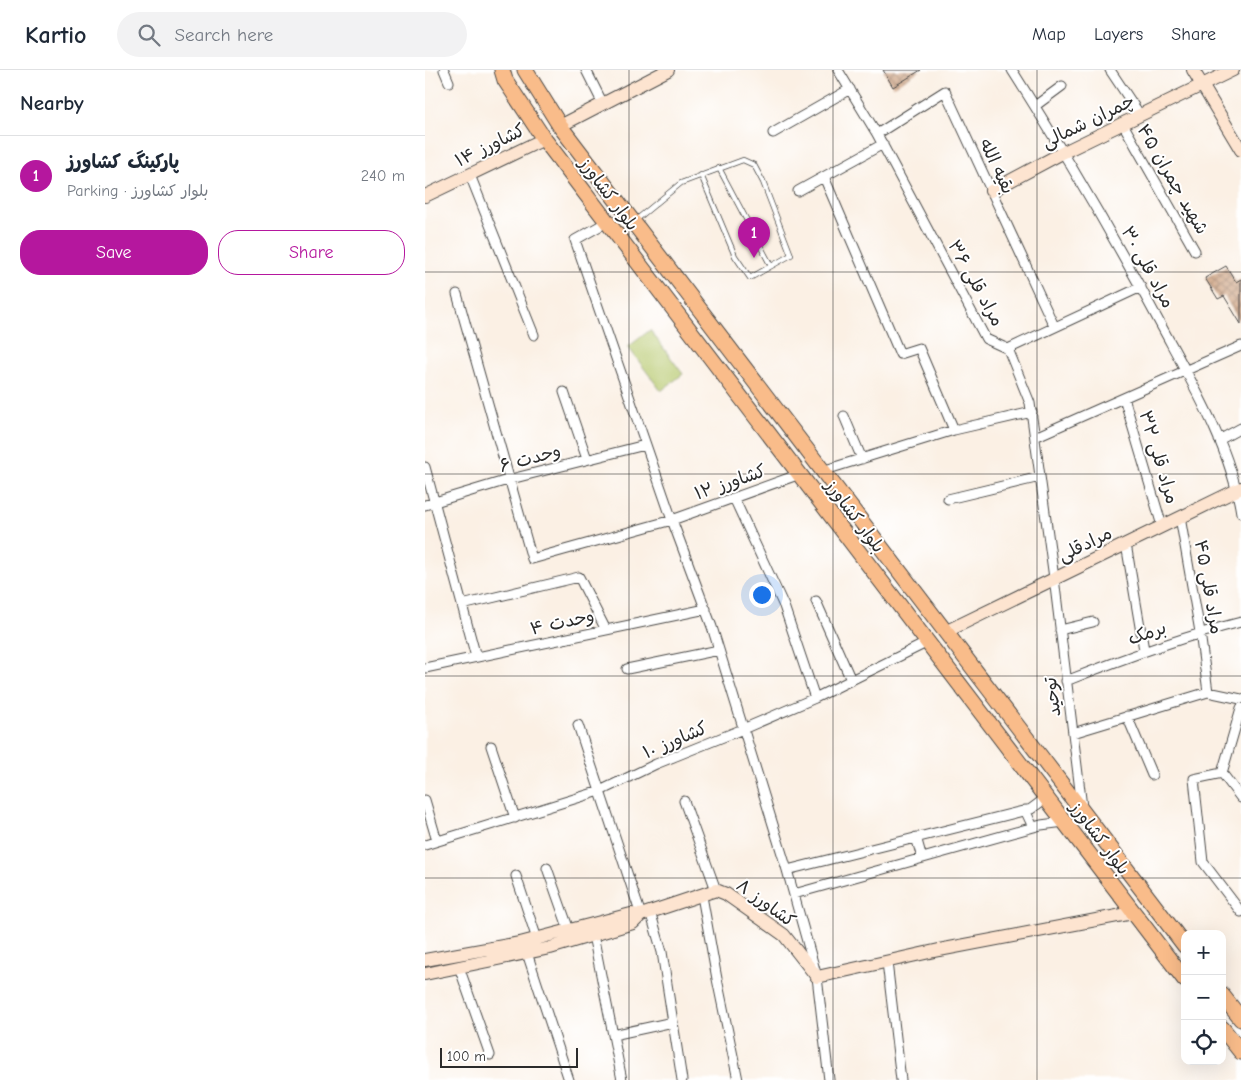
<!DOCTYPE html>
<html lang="en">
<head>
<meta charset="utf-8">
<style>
  :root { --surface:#fff; --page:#f2f2f3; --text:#1f2937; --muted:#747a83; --line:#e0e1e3; --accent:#b5179e }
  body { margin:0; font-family:"Comic Neue","Playpen Sans Arabic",sans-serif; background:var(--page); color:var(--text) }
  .controls { position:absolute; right:15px; bottom:15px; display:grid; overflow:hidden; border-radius:10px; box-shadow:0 5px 20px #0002 }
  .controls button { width:45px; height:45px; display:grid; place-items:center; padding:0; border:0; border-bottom:1px solid var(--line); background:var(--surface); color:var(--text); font:25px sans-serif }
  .scale { position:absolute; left:15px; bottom:12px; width:138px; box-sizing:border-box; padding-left:5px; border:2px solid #2b2b2b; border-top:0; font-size:14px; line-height:18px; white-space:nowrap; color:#2b2b2b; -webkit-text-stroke:4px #fff; paint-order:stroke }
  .you { position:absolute; left:336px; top:524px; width:18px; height:18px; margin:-12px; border:4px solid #fff; border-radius:50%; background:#1a73e8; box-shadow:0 0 0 8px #1a73e833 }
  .badge { display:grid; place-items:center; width:32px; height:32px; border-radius:50%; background:var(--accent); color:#fff; font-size:16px; font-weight:700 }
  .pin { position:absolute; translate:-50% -41px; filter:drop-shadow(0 1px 2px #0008) }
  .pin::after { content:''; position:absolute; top:26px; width:18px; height:15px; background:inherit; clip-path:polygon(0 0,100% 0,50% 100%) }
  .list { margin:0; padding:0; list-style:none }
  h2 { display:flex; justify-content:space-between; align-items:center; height:65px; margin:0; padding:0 20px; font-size:21px }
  h2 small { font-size:16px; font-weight:400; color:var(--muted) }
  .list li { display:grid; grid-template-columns:32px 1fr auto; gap:15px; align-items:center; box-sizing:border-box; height:80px; padding:0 20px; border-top:1px solid var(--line) }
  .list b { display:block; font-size:19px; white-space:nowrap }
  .list p { margin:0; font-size:16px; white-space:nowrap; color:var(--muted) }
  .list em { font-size:16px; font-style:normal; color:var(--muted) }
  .actions { display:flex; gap:10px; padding:15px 20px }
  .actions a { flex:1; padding:11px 0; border:1px solid var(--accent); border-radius:20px; text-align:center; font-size:18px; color:var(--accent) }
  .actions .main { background:var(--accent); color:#fff }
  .icon { flex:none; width:28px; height:28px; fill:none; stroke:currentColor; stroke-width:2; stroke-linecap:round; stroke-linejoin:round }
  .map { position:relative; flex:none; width:816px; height:1010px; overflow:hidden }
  header { display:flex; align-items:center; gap:30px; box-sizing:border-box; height:70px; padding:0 25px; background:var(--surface); border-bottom:1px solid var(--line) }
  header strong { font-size:24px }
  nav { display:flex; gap:28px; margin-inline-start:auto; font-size:18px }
  .search { width:350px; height:45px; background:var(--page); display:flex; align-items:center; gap:12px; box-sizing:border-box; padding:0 18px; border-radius:28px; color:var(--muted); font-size:19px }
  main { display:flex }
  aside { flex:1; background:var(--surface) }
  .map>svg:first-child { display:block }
  .garden { fill:#b5c76a; stroke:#70794a }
  .building { fill:url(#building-cross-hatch) }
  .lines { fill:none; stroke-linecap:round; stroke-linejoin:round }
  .lane-casing { stroke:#4a4947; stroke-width:6 }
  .street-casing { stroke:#4a4947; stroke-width:11 }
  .secondary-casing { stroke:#4a4947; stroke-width:14 }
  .primary-casing { stroke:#4a4947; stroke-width:17 }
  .lane { stroke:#fff; stroke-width:4.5 }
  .street { stroke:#fff; stroke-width:9 }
  .secondary { stroke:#fde4d0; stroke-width:12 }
  .primary { stroke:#f9bc8a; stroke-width:15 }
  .grid { fill:none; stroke:#2b2b2b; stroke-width:1; stroke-opacity:0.55 }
  .labels { text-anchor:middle; stroke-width:4; stroke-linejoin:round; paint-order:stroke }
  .street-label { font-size:18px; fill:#2b2b2b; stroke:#fff }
</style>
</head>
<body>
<header>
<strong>Kartio</strong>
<div class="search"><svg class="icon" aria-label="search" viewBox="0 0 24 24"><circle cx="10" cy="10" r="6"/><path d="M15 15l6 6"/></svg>Search here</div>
<nav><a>Map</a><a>Layers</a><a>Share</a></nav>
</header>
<main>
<aside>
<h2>Nearby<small></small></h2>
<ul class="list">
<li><span class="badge">1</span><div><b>پارکینگ کشاورز</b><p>Parking · بلوار کشاورز</p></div><em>240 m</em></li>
</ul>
<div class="actions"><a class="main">Save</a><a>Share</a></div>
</aside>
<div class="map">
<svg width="816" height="1010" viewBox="0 0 816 1010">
  <defs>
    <pattern id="building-cross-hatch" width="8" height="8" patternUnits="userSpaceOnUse" patternTransform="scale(1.25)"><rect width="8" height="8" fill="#d2ab8d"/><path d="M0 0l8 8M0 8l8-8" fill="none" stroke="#ab8b73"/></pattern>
  </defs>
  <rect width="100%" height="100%" fill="#fff"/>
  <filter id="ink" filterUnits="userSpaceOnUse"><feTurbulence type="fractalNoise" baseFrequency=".02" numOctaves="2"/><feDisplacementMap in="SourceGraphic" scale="10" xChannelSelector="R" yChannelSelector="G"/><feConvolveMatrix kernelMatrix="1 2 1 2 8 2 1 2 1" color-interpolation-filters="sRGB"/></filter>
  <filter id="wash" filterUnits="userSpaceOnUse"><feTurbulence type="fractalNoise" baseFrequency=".0096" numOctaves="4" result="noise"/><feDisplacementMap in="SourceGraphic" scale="20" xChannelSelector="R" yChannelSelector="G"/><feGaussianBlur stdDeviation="1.12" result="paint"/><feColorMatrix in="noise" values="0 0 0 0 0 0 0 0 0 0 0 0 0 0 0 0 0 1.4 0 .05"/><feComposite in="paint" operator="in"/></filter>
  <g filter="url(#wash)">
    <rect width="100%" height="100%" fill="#fbf0e4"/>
    <path class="garden" d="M 225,260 L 258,304 L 236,321 L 203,277 Z"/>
    <g id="blocks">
      <path class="building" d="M 458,0 L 496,0 L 468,17 Z
        M 801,196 L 811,212 L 816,209 L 816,254 L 799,226 L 793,229 L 780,208 Z"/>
    </g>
  </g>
  <g filter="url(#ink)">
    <use href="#blocks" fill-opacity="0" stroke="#4a4947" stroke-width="1"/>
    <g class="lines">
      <defs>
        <path id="lane" d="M 294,98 L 346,196
          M 211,150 L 256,113 L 318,90 L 329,95 L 338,112 L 366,185 L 325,208 L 310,186 L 276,105"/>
        <path id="street" d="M 19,0 L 24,12
          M 161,0 L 178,34
          M 413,0 L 452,64 L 561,269 L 583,279 L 605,333 L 629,508 L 657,737
          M 587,0 C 641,85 691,171 738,259 C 769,316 806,379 816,443
          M 685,0 L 715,45
          M 610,36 L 637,16
          M 698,54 L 770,181
          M 348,63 L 425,19
          M 452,64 L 520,21 L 629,256
          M 45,105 L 109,265
          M 399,107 L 475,284 L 494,278 L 529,360
          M 373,121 L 458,74
          M 182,152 L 150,170 L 247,450 L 287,557 L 362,800 L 392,907 L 404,1010
          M 32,224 L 107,489 L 247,450 L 375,404
          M 583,279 L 716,217
          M 139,322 L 162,389
          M 699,328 L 737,456
          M 419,346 L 437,389
          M 610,367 L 816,276
          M 794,370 L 816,358
          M 0,397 L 51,587
          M 397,401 L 529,360 L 607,342
          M 309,428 L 359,536 L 390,628
          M 523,429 L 615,407
          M 0,435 L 86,409 L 220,375
          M 755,447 L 775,562 L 783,622
          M 701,474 L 719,580
          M 391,531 L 426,610
          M 37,535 L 154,507 L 181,560
          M 635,560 L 668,552
          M 0,598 L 281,539
          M 202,599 L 294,580
          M 641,611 C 699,588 756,567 816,552
          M 816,638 L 797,703 L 816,728
          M 702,646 L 727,705
          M 153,655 L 216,845
          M 648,663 L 783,622 L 816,629
          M 66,676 L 90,748
          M 797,703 L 769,709 L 778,792 L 816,842
          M 0,730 L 12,771
          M 259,731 L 291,820
          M 600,740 L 608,757
          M 491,767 L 497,788
          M 0,775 L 175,721 L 231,694 L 318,659 L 390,628 L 503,572
          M 122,798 L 144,860
          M 362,800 L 606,739 L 621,728
          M 91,806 L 112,869
          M 369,824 L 616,755 L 639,752
          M 277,826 L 292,909 L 313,1010
          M 225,841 L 237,882 L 257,1010
          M 168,865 L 197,1010
          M 102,883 L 144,1010
          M 462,892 L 476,1010
          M 34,897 L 65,985
          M 188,965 L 248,952"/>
        <path id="secondary" d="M 768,0 L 816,80
          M 135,56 L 243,0
          M 566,121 L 639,82 L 808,0
          M 0,126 L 119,69
          M 520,562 L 816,418
          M 0,890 L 95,873 L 206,844 L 216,845 L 291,820 L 301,824 L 359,865 L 392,907 L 514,880 L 708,843
          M 0,904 L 125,878 L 208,853 L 216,845"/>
        <path id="primary" d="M 77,0 L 80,10 L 119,69 L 760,910
          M 100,0 L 135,56 L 760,876
          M 797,925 L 816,949
          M 797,958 L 816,982"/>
      </defs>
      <use href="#lane" class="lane-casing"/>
      <use href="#street" class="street-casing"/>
      <use href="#secondary" class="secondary-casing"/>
      <use href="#primary" class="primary-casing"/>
      <use href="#lane" class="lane"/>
      <use href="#street" class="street"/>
      <use href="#secondary" class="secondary"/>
      <use href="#primary" class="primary"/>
    </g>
  </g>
  <path class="grid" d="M 204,0 L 204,1010M 408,0 L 408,1010M 612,0 L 612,1010M 0,202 L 816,202M 0,404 L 816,404M 0,606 L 816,606M 0,808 L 816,808"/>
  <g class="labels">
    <g class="street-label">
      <text transform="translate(663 51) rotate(-26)" y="6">چمران شمالی</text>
      <text transform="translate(65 75) rotate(-26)" y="6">کشاورز ۱۴</text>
      <text transform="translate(572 96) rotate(65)" y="6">بقیه الله</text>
      <text transform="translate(748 109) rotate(60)" y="6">شهید چمران ۴۵</text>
      <text transform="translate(184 124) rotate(53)" y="6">بلوار کشاورز</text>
      <text transform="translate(723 197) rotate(61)" y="6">مراد قلی ۳۰</text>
      <text transform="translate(551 213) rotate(61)" y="6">مراد قلی ۳۶</text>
      <text transform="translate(734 387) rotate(73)" y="6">مراد قلی ۳۲</text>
      <text transform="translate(105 388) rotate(-15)" y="6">وحدت ۶</text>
      <text transform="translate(305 412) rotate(-19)" y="6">کشاورز ۱۲</text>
      <text transform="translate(430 446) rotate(53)" y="6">بلوار کشاورز</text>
      <text transform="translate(660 474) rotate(-26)" y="6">مرادقلی</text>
      <text transform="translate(784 517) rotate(80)" y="6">مراد قلی ۴۵</text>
      <text transform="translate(137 552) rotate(-12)" y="6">وحدت ۴</text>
      <text transform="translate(722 563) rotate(-19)" y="6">برمک</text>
      <text transform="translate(627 627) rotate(-97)" y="6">توحید</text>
      <text transform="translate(250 670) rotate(-23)" y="6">کشاورز ۱۰</text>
      <text transform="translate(675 768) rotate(53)" y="6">بلوار کشاورز</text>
      <text transform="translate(341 833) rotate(36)" y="6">کشاورز ۸</text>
    </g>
  </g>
</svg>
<div class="controls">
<button>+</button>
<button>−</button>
<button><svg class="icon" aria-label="locate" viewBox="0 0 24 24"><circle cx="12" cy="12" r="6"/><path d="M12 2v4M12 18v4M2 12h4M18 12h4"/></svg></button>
</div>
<div class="scale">100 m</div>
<div class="you"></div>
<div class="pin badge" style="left:329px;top:188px">1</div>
</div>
</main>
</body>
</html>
